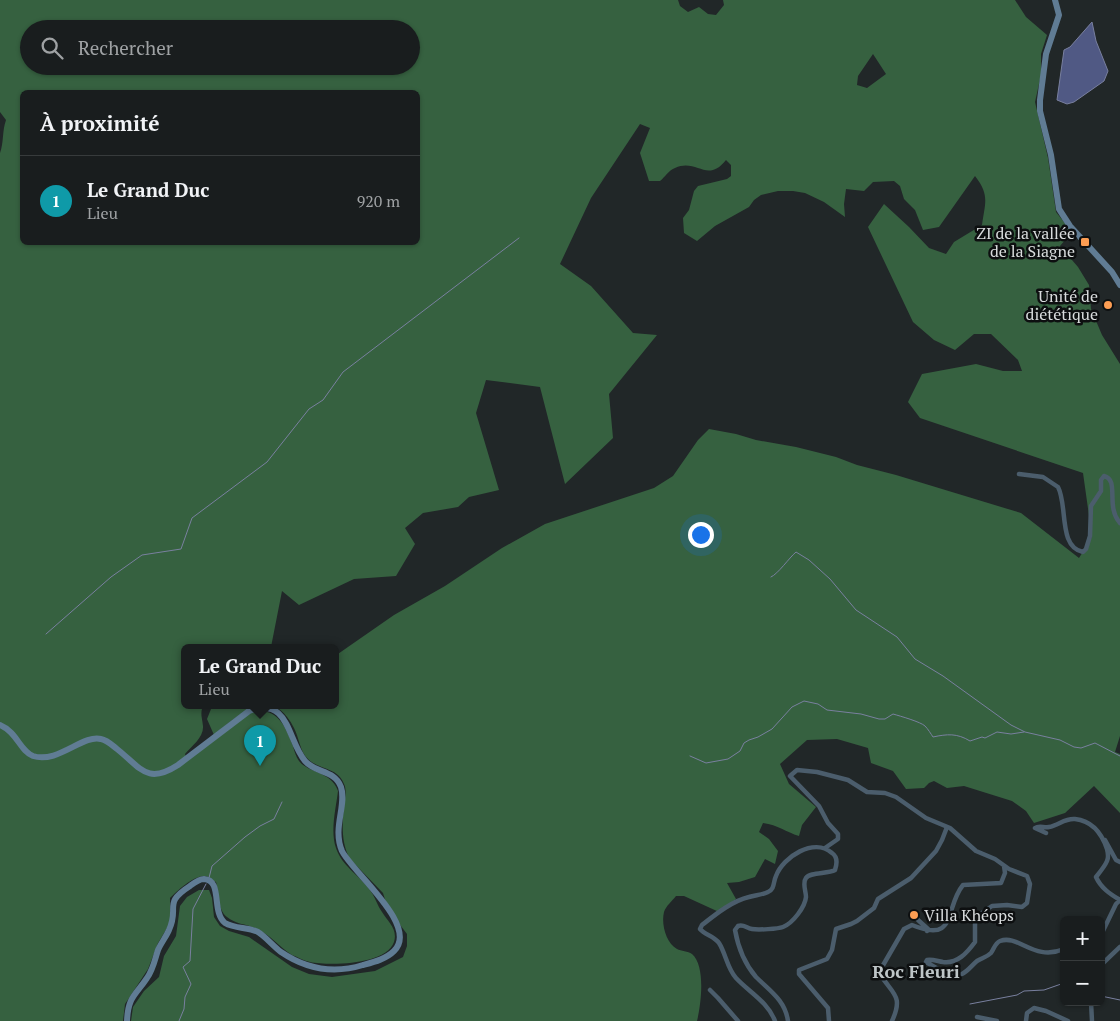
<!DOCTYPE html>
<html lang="fr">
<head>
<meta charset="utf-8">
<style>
  :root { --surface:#191d1e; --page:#222627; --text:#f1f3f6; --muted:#9fa2a4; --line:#373b3c; --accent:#db2777 }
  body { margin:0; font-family:"PT Serif",serif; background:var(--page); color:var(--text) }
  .controls { position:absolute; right:15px; bottom:15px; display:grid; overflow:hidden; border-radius:8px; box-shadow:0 1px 4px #0004 }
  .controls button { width:45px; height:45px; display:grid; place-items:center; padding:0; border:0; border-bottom:1px solid var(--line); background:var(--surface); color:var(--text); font:25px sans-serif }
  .you { position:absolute; left:700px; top:534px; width:18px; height:18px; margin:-12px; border:4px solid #fff; border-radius:50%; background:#1a73e8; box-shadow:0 0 0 8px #1a73e833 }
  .badge { display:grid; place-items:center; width:32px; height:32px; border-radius:50%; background:var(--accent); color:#fff; font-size:16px; font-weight:700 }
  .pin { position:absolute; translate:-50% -41px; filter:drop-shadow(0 1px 2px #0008) }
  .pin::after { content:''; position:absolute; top:26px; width:18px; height:15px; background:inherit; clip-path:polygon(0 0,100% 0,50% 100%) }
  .popup { position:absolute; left:181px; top:644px; width:158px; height:65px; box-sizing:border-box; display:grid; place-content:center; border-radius:8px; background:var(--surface); filter:drop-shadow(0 1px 4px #0005); font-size:16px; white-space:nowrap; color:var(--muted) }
  .popup b { font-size:19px; color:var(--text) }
  .popup::after { content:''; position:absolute; left:50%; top:100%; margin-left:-10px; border:10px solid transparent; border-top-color:var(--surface) }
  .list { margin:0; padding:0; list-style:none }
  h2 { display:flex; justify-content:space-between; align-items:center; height:65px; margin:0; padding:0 20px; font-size:21px }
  h2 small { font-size:16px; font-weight:400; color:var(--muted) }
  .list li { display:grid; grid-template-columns:32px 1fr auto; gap:15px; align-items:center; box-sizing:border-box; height:90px; padding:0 20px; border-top:1px solid var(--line) }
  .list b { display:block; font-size:19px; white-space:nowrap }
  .list p { margin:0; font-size:16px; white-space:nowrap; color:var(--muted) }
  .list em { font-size:16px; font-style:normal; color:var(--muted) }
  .icon { flex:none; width:28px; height:28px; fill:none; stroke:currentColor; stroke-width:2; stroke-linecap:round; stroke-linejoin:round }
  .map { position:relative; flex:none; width:1120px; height:1021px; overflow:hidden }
  .search { position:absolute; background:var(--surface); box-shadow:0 1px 4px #0004; left:20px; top:20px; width:400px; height:55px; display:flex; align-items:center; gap:12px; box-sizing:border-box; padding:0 18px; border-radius:28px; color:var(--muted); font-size:19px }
  .panel { position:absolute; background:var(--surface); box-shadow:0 1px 4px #0004; left:20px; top:90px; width:400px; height:155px; border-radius:8px }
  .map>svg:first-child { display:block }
  .forest { fill:#366140; fill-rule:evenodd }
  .water { fill:#505984; stroke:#79809f }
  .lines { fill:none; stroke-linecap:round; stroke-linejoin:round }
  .stream { stroke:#79809f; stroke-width:1 }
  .street { stroke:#4b5d6c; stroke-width:4.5 }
  .secondary { stroke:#607c94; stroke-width:6 }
  .poi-dot { fill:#fc9d53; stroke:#0d0f10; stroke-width:2 }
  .labels { text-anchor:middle; stroke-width:5; stroke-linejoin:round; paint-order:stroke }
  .poi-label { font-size:16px; fill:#d9dcdd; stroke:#0d0f10; text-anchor:end }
  .neighbourhood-label { font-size:18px; font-weight:bold; fill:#bec5c7; stroke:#0d0f10 }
</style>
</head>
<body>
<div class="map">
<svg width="1120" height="1021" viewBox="0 0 1120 1021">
  <rect width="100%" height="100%" fill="#212728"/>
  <path class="forest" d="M 0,0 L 678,0 L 680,6 L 688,12 L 699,7 L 708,14 L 716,15 L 724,5 L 723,0 L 1015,0 L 1026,17 L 1047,35 L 1041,54 L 1041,75 L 1035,102 L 1048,158 L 1056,212 L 1072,232 L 1060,246 L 1078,267 L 1089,285 L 1091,309 L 1102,335 L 1120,364 L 1120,736 L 1115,752 L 1120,754 L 1120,813 L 1094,786 L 1065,813 L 1034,823 L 1026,811 L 1012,801 L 964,786 L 947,788 L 934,781 L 929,783 L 924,788 L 906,789 L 893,771 L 871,763 L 868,748 L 837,739 L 807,740 L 780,764 L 789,784 L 816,807 L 802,825 L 799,836 C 786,832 778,825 763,823 L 759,832 L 769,839 L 778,851 L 775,864 L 765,859 L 755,877 L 739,882 L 727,883 L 736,899 L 719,912 L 684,896 L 676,896 C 672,901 666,906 664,912 C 661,924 666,943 677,949 C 681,951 688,951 692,954 C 706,966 701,1005 697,1021 L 131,1021 L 133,1007 L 144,991 L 159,977 L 164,956 L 176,936 L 180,906 L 187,897 L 199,890 L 209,890 L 212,898 L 214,917 L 220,926 L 229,931 L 249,937 L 292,967 L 309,974 L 332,977 L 375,971 L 403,957 L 407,946 L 407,934 L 388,909 L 383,893 L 350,859 C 341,843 342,823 344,806 C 345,799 347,790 344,784 C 338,767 319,770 308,759 C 300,752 299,737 294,728 C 271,682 239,715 214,735 L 207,719 L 211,709 L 217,706 L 230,705 L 335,705 L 335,656 L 394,615 L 445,586 L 502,548 L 545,524 L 654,488 L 673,476 L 698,440 L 709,429 L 736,434 L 756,440 L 796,447 L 836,457 L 857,465 L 896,475 L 1021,513 L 1079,558 L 1092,537 L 1083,473 L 920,418 L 908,402 L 922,374 L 976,364 L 1003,371 L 1022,371 L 1018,360 L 991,334 L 974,334 L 955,350 L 934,340 L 913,322 L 868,227 L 884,204 L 909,227 L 929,248 L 946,254 L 954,242 L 982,225 C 985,203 990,195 975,176 L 939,227 L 923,230 L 915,210 L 904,199 L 900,186 L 894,181 L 873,182 L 864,191 L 846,189 L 844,204 L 845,217 L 824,202 L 805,193 L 793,191 L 778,191 L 761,195 L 754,200 L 749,207 L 715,226 L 697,241 L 684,233 L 683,218 L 689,210 L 694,191 L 698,186 L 727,179 L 731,176 L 731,165 L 726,160 C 707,184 697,158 675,168 C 669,170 665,177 660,181 L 649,181 L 640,153 L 650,128 L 640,124 L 591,198 L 560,264 L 591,286 L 633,333 L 657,335 L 609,394 L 613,438 L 565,484 L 540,387 L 486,380 L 476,413 L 499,490 L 469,497 L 458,507 L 423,513 L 405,528 L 415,544 L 396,576 L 354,579 L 299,605 L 282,591 L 271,647 L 185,647 L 185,705 L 203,705 C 200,715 202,716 203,726 C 204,737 192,746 185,754 L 187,760 L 246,714 C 275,704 284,722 293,746 C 294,750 296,757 299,761 C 308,773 331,771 338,791 C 336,808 330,831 336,848 C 342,866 358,874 369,889 C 375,896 377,905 382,912 C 388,922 398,929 394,942 C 386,965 330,966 310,962 C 304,961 298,957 292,955 C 279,947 270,934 255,928 C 246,924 235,924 227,917 C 217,909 219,893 216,882 C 212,880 209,876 205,876 C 194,875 177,891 170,898 L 170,923 L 158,943 L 148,969 L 125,1004 L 123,1021 L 0,1021 L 0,153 C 4,142 2,131 6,120 L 0,112 ZM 29,29 L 411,29 L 411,66 L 29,66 ZM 873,54 L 886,74 L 867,88 L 857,85 L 858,76 ZM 22,92 L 418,92 L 418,242 L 22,242 Z"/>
  <path class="water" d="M 1092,22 L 1096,41 L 1108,71 L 1104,81 L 1074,102 L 1067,104 L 1057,100 L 1064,50 L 1070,47 Z"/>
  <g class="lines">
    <path class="stream" d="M 771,577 C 778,574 789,558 796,552 L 809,560 L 830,579 L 856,610 L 897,637 L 915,659 L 943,676 L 1011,725 L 1025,732 L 1060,740 L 1074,747 L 1081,748 L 1095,743 L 1120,756
      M 46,634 L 111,577 L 142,555 L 181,549 L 192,518 L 267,462 L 309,409 L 323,400 L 343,372 L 519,238
      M 690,756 L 706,763 L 728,759 L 740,751 L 744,743 L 749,740 L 758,737 L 772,729 L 792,707 L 804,701 L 818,704 L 827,710 L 861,714 L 879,719 L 885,719 L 893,714 C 900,716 921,722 925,726 C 928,729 931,734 933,737 C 947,734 957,733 970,741 L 982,737 L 985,738 L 997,732 L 1011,734 L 1024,732
      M 209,878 L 212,866 L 245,837 L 260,826 L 274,819 L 282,802
      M 1101,996 L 1120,1000
      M 970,1004 L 1017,995 L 1024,991 L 1044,990 L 1064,983
      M 179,1021 L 184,1009 L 185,997 L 191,984 L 183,967 L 190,961 L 193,909 L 206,884"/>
    <path class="street" d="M 1019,474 L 1043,477 L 1058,487 C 1068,506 1058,547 1083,552 L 1086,549 L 1090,536 L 1091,506 L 1101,491 L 1101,480 L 1104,476 C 1120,480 1105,506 1120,523
      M 1046,833 L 1035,828 C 1039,825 1044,828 1049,827 C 1059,825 1065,818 1075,819 C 1093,821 1102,834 1107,849 C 1108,853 1109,857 1107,861 C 1105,866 1100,872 1096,877 C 1101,888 1110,894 1120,900
      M 1105,840 L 1116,860 L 1120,862
      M 825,848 L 838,839 L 838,834 L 828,823 L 819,806 L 790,776 L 797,770 L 817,772 L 848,780 L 867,792 L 885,793 L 896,797 L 926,818 L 950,828 L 976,851 L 995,859 L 1009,869 L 1027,876 L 1030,884 L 1027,903 L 1022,907 L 1007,905 L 992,906 L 976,917 L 975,920 L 975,942 C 967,953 957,964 943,962 C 937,961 932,959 927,960 L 926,962
      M 918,920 L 928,929 L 927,931
      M 1101,935 L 1116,904 L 1120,900
      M 926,962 C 934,967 953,978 962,974 C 968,971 972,965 977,961 C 982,958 987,957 991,953 C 994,949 995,943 1000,941 C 1019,934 1034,962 1064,949
      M 1101,965 L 1120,947
      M 710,990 L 718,998 L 738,1021
      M 1091,1002 L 1092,1021
      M 977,1017 L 997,1021
      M 775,1021 C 768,1002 749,992 736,978 C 727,968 726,954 719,943 C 714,936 705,935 700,929 L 702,925 C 716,914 732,901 749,897 C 755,895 762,895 768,892 C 775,889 773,882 776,876 C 783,857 814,837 832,853 C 838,857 837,864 835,870 C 828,874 810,872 806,878 C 802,883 806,891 806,897 C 805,907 793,923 783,927 C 778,929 758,930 752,929 C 746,928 744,924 738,926 L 735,930 C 738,947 744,963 756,977 C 770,991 785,1000 788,1021
      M 829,1021 L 828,1008 L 799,974 L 799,970 L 827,959 L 832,950 L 836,929 L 851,924 L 857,921 L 874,908 L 878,899 L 911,878 L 936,851 L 942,840 L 947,827
      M 892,1021 C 904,995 892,994 880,974 L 882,967 L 904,929 L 912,925 C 958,944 944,908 963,885 L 1001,883 L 1005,873 L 1004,866
      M 1026,1021 L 1027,1013 L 1034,1008 L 1046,1011 L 1068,1021"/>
    <path class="secondary" d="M 1055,0 L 1059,15 L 1046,54 L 1040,100 L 1040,111 L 1051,155 L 1059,209 L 1070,226 L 1112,272 L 1120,285
      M 0,725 C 17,732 20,751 33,756 C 58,764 83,734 101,739 C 107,740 112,745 117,749 C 141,768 147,785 178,765 L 249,711 C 290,696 287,740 305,761 C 315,773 335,770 341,787 C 347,805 332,828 342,851 C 352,872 420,926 394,951 C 386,959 374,962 363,965 C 334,974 306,969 281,952 C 273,946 266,937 258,932 C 248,927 235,929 225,923 C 211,912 223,880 204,879 C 199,879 194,883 190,886 C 162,904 180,907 169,930 C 166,937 161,943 158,950 C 155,959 153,970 147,978 C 135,996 128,997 127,1021"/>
  </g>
  <g class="poi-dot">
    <rect x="1080" y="237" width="10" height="10" rx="2.5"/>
    <circle cx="1108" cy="305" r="5"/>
    <circle cx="914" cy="915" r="5"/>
  </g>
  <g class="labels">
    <g class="poi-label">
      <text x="1075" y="239">ZI de la vallée<tspan x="1075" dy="18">de la Siagne</tspan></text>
      <text x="1098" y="302">Unité de<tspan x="1098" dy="18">diététique</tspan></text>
      <text x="924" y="921" text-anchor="start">Villa Khéops</text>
    </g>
    <g class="neighbourhood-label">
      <text x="916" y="978">Roc Fleuri</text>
    </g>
  </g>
</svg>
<div class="controls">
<button>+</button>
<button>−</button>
</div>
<div class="you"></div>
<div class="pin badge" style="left:260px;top:766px;background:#0f9aa8">1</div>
<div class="popup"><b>Le Grand Duc</b>Lieu</div>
<div class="search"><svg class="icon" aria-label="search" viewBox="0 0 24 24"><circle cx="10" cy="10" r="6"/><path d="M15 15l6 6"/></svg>Rechercher</div>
<section class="panel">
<h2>À proximité<small></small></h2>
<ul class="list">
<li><span class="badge" style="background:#0f9aa8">1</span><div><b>Le Grand Duc</b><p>Lieu</p></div><em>920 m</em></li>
</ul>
</section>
</div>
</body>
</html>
